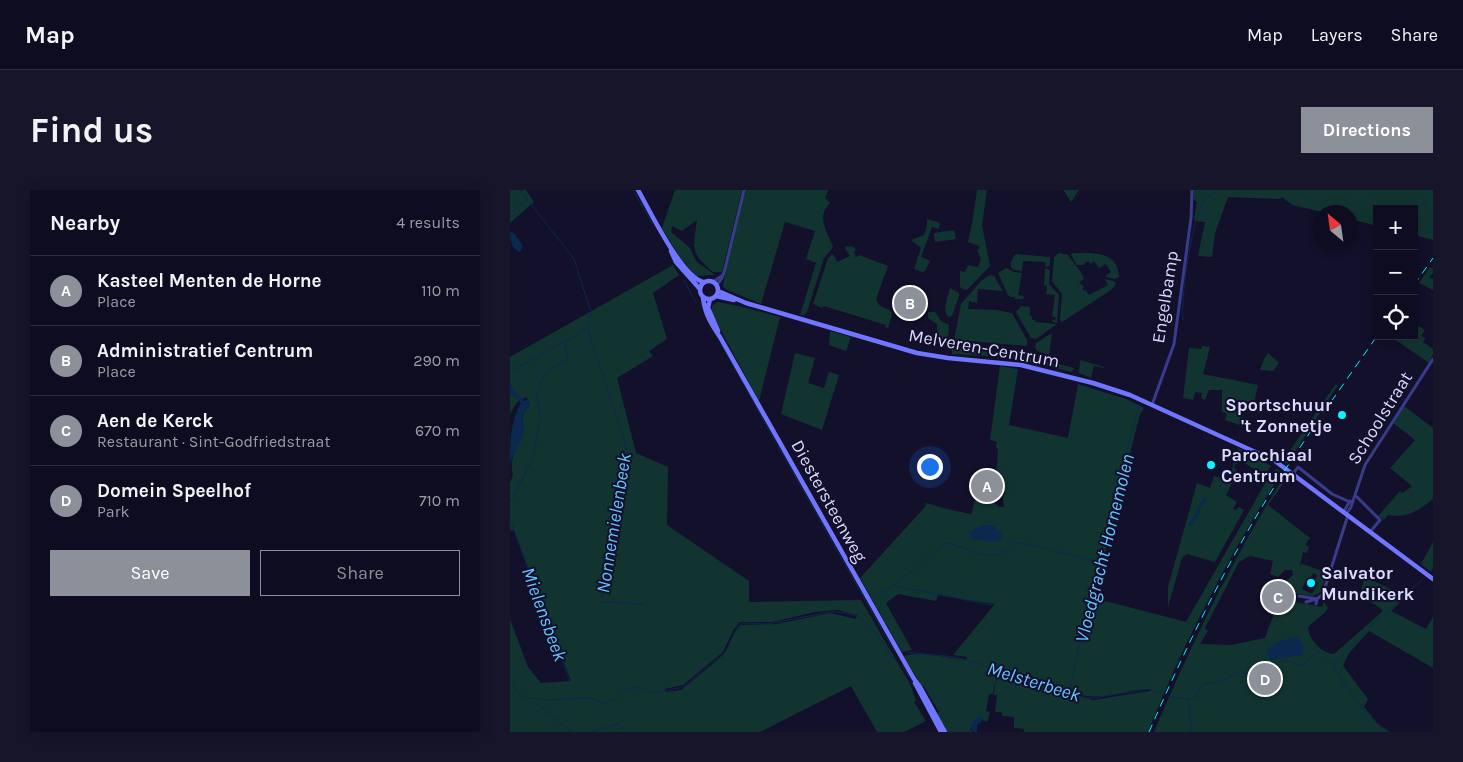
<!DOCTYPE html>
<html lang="en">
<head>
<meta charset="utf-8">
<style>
  :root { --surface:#0e0c20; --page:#171529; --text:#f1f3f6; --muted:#9b9ba5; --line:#2e2c3e; --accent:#8c9099 }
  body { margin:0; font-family:Karla,sans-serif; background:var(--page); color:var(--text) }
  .controls { position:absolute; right:15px; top:15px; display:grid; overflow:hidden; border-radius:0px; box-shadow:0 2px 12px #0003 }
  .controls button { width:45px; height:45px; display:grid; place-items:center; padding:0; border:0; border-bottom:1px solid var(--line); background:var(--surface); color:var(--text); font:25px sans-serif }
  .compass { position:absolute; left:803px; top:15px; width:45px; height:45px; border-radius:50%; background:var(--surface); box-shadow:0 2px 12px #0003; rotate:331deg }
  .you { position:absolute; left:419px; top:276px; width:18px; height:18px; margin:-12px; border:4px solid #fff; border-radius:50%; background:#1a73e8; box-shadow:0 0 0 8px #1a73e833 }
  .badge { display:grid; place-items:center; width:32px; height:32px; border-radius:50%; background:var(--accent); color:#fff; font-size:16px; font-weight:700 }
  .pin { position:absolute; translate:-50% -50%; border:2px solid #fff; box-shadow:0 1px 5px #0006 }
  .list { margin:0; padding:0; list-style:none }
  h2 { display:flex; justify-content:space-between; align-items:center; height:65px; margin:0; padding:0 20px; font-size:21px }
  h2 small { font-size:16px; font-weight:400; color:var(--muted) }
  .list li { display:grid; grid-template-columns:32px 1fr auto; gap:15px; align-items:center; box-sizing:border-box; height:70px; padding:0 20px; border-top:1px solid var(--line) }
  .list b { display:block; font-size:19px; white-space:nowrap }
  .list p { margin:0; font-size:16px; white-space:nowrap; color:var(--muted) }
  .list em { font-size:16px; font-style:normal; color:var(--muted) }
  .actions { display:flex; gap:10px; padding:15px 20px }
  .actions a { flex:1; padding:11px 0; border:1px solid var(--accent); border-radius:0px; text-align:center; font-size:18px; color:var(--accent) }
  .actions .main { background:var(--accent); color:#fff }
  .icon { flex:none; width:28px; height:28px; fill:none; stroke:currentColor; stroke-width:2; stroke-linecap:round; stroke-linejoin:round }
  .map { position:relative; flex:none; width:923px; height:542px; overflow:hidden; border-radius:0px }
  header { display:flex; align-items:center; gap:30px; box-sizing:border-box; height:70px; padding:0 25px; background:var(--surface); border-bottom:1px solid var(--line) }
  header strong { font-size:24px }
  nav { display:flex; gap:28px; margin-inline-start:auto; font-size:18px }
  .intro { display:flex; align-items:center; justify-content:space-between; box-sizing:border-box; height:120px; padding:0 30px }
  h1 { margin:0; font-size:35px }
  .button { padding:12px 22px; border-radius:0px; background:var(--accent); color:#fff; font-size:18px; font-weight:700 }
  main { display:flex; gap:30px; padding:0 30px }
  aside { flex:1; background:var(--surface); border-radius:0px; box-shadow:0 2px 12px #0003 }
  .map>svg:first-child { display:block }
  .green { fill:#123431; fill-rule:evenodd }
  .water { fill:#0b284e }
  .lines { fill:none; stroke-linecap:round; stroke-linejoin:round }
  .stream { stroke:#0b284e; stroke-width:1 }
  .street { stroke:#393c8a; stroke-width:3 }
  .secondary { stroke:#7076ff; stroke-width:4.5 }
  .rail { stroke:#05f7ff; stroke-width:1; stroke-dasharray:8 6; stroke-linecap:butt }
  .poi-dot { fill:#05f7ff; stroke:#12102a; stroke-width:2 }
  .labels { text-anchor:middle; stroke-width:4; stroke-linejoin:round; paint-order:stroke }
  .street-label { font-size:18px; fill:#dad9ff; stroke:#12102a }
  .poi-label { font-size:18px; font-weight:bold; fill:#dad9ff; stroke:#12102a; text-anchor:start }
  .water-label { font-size:19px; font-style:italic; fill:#67c3ff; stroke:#12102a }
</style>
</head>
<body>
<header>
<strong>Map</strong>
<nav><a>Map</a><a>Layers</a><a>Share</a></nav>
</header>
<div class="intro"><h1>Find us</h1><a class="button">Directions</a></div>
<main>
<aside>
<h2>Nearby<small>4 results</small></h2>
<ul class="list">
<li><span class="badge">A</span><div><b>Kasteel Menten de Horne</b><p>Place</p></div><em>110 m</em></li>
<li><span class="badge">B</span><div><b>Administratief Centrum</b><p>Place</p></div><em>290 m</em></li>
<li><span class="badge">C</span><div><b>Aen de Kerck</b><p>Restaurant · Sint-Godfriedstraat</p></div><em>670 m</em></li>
<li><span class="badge">D</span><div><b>Domein Speelhof</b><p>Park</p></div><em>710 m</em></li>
</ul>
<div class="actions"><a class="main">Save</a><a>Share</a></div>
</aside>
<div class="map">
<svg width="923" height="542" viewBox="0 0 923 542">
  <rect width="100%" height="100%" fill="#12102a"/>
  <path class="green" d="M 0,0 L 16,0 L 24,12 L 0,33 Z
    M 165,0 L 232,0 L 212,82 L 203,82 C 180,62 183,59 187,30 L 172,41 L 162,36 L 161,42 L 180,58 L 186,71 L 205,85 L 186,86 L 169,66 L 152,38 Z
    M 235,0 L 318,0 L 315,8 L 320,13 C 306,28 317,40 323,57 L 314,68 L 297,122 L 294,125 L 290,125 L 306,73 L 296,69 L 305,41 L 275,32 L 251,114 L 215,99 L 213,96 L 214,90 Z
    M 467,0 L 477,0 L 472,35 L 480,76 L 458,99 L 455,100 L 450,97 L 450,81 L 455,82 L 458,75 L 468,77 L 471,69 L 467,60 L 469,59 L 469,56 L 458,52 L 462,34 Z
    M 553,0 L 569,0 L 561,12 Z
    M 683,0 L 923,0 L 923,50 L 904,45 L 904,19 L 867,19 L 867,36 L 841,29 L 841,22 L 812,22 L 782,15 L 772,7 L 770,9 L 718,7 L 705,43 L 702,67 L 688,66 L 695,32 L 684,31 L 687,12 L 684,10 Z
    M 417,29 L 430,33 L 429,39 L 422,37 L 411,67 L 420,71 L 415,81 L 412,82 L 404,79 L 411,58 L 401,50 L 414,45 L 417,35 Z
    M 444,40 L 446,49 L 425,52 L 424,43 Z
    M 336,56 L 344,57 L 346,60 L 344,62 L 346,67 L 349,65 L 378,76 L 366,109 L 369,115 L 381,121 L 382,125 L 378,138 L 375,137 L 376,135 L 314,116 L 312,118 L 303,114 L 318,68 L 323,64 L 327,72 L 340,66 L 335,58 Z
    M 549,63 L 558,65 C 562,71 573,83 574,89 L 569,92 L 574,97 L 572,99 L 574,101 L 576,100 L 579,105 L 598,95 L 595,89 L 603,91 L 606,93 L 604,97 L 598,102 L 552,132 L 550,130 L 552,104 L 542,91 L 544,67 Z
    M 563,63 C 581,63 608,60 609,87 L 604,89 L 595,86 L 601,82 L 596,74 L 589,78 L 584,71 L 581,74 L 578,71 L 573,75 L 567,75 L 561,65 Z
    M 506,64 L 540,67 L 540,75 L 536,77 L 535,72 L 513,71 L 512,81 L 504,80 L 501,77 C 500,73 502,67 506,64 Z
    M 163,75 L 169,85 L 143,103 L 157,149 L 139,161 L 143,166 L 107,188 L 126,263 L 158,277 L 157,335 L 239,391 L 239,412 L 351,410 L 401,496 L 406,511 L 404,512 L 416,531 L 394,542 L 367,542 L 341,496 L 250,542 L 0,542 L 0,429 L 18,477 L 31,493 L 61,491 L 4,340 L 0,341 L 0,293 L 3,285 C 0,272 3,264 9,252 C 11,249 13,247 13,245 C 15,233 8,227 20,215 L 18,209 L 16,207 L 7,212 L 0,224 L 0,167 ZM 327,420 L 347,425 L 346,429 L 320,423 L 267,434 L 231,435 C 221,444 219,460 209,469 L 171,500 L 155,502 L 155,499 L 173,495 L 207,467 L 213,462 L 224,439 L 230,432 L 262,432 L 305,422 Z
    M 920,77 L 923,79 L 923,83 L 919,87 L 923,89 L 923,100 L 909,93 Z
    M 496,78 L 504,82 L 512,83 L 508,105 L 514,106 L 513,109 L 505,109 L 505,107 L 501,107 L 498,105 L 488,83 Z
    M 535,78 L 538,79 L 540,81 L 539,94 L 549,105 L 547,133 L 542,132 L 543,130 L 545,130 L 546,128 L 542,126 L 545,105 L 536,104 L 537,96 L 534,95 Z
    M 480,85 L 484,86 L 493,101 L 468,99 L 467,113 L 459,111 L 458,119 L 487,120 L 502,123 L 517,150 L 517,156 L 449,150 L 448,152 L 444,150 L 451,114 L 471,91 Z
    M 440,98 L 449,103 L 449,106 L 442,126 L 438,127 C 432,119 438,107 440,98 Z
    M 208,112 L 233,117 L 270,127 L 249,211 L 201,122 L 201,119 L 203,115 Z
    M 511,116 L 520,117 L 520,125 L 522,127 L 522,130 L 525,130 L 525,132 L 547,134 L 526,149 L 521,148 L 506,122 Z
    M 418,122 L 425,122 L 431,131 L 439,135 L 438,150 L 431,151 L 428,149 L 427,134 L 418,128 Z
    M 909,136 L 915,140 L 911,146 L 915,148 L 913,152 L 923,159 L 923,164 L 919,173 L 880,146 L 904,146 L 904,138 L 906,139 Z
    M 320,141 L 341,147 L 336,161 L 319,155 Z
    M 542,143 L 539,165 L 527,161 L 525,157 L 526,153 Z
    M 692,156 L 700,157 L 693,184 L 748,195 L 742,222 L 731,220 L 730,235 L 715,230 L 717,224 L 712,222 L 712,200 L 699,200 L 695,210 L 691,208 L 692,203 L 685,202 L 683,210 L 673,208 L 679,158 L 691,159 Z
    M 444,158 L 518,166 L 564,178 L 562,182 L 496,167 L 442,164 L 442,160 Z
    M 285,163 L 305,168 L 298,193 L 314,198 L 319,182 L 329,185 L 312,240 L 271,224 Z
    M 758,163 L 769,173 L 763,181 L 750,180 L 754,169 Z
    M 570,170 L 594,177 L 594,178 L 584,176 L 581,188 L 569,183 Z
    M 490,176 L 508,179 L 499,235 L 558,248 L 568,194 L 616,209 L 634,218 L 630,224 L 594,367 L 580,407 L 676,432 L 761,283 L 767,279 L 772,282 C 719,365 674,451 638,542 L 514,542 L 514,539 L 504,538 L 504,527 L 492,526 L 492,522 L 485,522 L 487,505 L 484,505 L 486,487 L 483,504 L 479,504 L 476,521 L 480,522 L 477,532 L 473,530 L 473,527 L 460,539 L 463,542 L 438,542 L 427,524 L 429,522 L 413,495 L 411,496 L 394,466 C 404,461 443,468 456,470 L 457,467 L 443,465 L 485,414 L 428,405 L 426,411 L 388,404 L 376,413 L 402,460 L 392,462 L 350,388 L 415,317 L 416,313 L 441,320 L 461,324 L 465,310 L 485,313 L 489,317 L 494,317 L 493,308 L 495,302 L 491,290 L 487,289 L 486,286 L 488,259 L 486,257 L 487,252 L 480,250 ZM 641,499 L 640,501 L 583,510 L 568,506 L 569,504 C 590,512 618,498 641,499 Z
    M 825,195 L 828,195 L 777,274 L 772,272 Z
    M 894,216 L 923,238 L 923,309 C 909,321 897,328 878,325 L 874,330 L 868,326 L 890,301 L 893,303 L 902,296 L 880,278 L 905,250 L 883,233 Z
    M 728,258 L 761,276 L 751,290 L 753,285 L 733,272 L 725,274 L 724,278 L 727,280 L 721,290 L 723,291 L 716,305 L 727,312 L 723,319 L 726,320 L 729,317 L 734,320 L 705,372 L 677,364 L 672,368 L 658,417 L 658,397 L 687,293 L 700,298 L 704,286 L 719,290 Z
    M 773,288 L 776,290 L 758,315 L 800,348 L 795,355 L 799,357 L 797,363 L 793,362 L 790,376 L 792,374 L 813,381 L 813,383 L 816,386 L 811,402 L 803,406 L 783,403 L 783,400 L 774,401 L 772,398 L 775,395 L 774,393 L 783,385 L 782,380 L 775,380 L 768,387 L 760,384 L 763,371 L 740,366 L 729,372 L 695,438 L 698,441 L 690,454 L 721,455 L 755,448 C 759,435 765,423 770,409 L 812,417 L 814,412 L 818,418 C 814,426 803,430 798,438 C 799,449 812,464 824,464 L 873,421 L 869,417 L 849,405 L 855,387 L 896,406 L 881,421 L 916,439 L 923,427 L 923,478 L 859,441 L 839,463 L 833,476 L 858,509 L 854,517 L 867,533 L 880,542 L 644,542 C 681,454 723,369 773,288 ZM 803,383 L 807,385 L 805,391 L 808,393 L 803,403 L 800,403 L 792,399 L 797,388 L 800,389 Z
    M 923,352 L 923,378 L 921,382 L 911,374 Z"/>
  <path class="water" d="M 0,42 L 4,43 L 13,56 L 10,62 C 2,59 0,51 0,42 Z
    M 0,192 L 4,200 L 14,211 L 18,209 L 20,215 C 8,226 15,233 13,245 C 12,254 2,263 0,274 C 0,253 0,231 11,213 L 4,206 L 0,205 Z
    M 696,307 L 697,312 L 691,316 L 689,326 L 681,336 L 679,336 L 678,333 C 688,326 686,314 696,307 Z
    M 471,335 L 482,335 L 491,342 L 492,350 L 482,352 L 461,349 L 459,343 Z
    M 786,447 C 793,452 794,457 793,465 L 761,470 L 756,463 C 763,451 773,450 786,447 Z
    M 469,526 L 474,529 L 467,535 L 467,542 L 463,542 L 460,535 Z"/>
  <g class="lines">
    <path class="stream" d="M 10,0 L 64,69 L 81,122 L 80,128
      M 123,0 L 142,33
      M 0,24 L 16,9
      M 174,90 L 186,113
      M 673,130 C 670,110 682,33 692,14 C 695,8 701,5 706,0
      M 78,138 L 79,132
      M 207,146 L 266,253
      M 56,151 L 78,138 L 82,153
      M 83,155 L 117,259 L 108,320 L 91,412 L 134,414
      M 0,182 L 36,162
      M 268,256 L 384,461
      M 0,312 L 22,270 L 25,259 L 30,228 L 27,204 L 35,183 L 57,169 L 55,151 L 39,160
      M 0,329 L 60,492
      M 506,353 L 517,354 L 588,372
      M 920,381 L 923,376
      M 384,396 L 482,415
      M 364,407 C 391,395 411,369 436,353 C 452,355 471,369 487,365 C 494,363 498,357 504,353
      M 396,462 L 445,467 L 464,472 L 576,508 L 583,508 L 640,499 L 651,503
      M 823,474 L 831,489 L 856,523 L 876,542
      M 392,475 L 399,487
      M 0,490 L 8,503 L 17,508 L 35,510 L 81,508 L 94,514 L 108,508 L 116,500 L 123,497 L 147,503 L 173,497 L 215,463 L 225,442 L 228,436 L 234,433 L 257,434 L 320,422 C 355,420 366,442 382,468 L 384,468
      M 401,491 L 403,495
      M 559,502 L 588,372 L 629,214
      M 660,507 L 678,509 L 686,507 L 691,496 L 694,494 L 708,492 L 730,481 C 741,487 749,492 761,486 C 764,477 765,473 775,470 L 792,476 L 806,463 L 810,461 L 823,474 L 864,433 L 913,389
      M 678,509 L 682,542
      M 25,512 L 62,542
      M 80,542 L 109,534 L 115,542"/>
    <path class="street" d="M 203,92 L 213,85
      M 207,95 L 212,88 L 215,79 L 234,0
      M 642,215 L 664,154 L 681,28 L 682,0
      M 783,284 L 788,277 L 822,304 L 840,312
      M 845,305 L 870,330 L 860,342
      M 834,321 L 840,311
      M 837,323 L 841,317 L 855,275 L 923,169
      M 789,406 L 807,409 L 806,414
      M 796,412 L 807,409 L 813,404 L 838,325"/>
    <path class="secondary" d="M 128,0 C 140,21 171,86 193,92
      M 161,61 L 166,72 L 189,98
      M190 100a9 9 0 1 1 18 0a9 9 0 1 1-18 0Z
      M 208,101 L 236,113 L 407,163 L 438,168 L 511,175 L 583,193 L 620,205 L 765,271 L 923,389
      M 206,106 L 224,110
      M 193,108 C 195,124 201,134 210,147 L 404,489 L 410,497 L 435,542
      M 200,109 L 198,118 L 208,141
      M 405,493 L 431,542"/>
    <path class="rail" d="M 904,95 L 923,68
      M 639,542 C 671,468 706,395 747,325 C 784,263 826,205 867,146"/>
  </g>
  <g class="poi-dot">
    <circle cx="832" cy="225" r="5"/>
    <circle cx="701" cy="275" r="5"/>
    <circle cx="801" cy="393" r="5"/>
  </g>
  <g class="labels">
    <g class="street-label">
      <text transform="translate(655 107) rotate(-81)" y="6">Engelbamp</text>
      <text transform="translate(474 158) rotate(10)" y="6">Melveren-Centrum</text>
      <text transform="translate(870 228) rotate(-58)" y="6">Schoolstraat</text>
      <text transform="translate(319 311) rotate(61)" y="6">Diestersteenweg</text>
    </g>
    <g class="poi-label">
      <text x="822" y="221" text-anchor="end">Sportschuur<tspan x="822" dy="21">'t Zonnetje</tspan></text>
      <text x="711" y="271">Parochiaal<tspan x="711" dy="21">Centrum</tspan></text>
      <text x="811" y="389">Salvator<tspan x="811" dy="21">Mundikerk</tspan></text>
    </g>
    <g class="water-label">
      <text transform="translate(103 333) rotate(-81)" y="7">Nonnemielenbeek</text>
      <text transform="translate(594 358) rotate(-76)" y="7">Vloedgracht Hornemolen</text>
      <text transform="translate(35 424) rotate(70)" y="7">Mielensbeek</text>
      <text transform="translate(524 491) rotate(17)" y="7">Melsterbeek</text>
    </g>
  </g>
</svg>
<div class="controls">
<button>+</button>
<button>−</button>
<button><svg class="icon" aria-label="locate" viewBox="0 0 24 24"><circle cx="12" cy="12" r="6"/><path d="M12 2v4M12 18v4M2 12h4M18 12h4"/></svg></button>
</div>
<svg class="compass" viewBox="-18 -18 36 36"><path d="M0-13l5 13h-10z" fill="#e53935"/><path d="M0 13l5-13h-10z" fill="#9b9ba5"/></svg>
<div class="you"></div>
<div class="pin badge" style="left:477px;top:296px">A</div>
<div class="pin badge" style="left:400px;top:113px">B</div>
<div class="pin badge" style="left:768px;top:407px">C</div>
<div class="pin badge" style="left:755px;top:489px">D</div>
</div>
</main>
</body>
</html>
